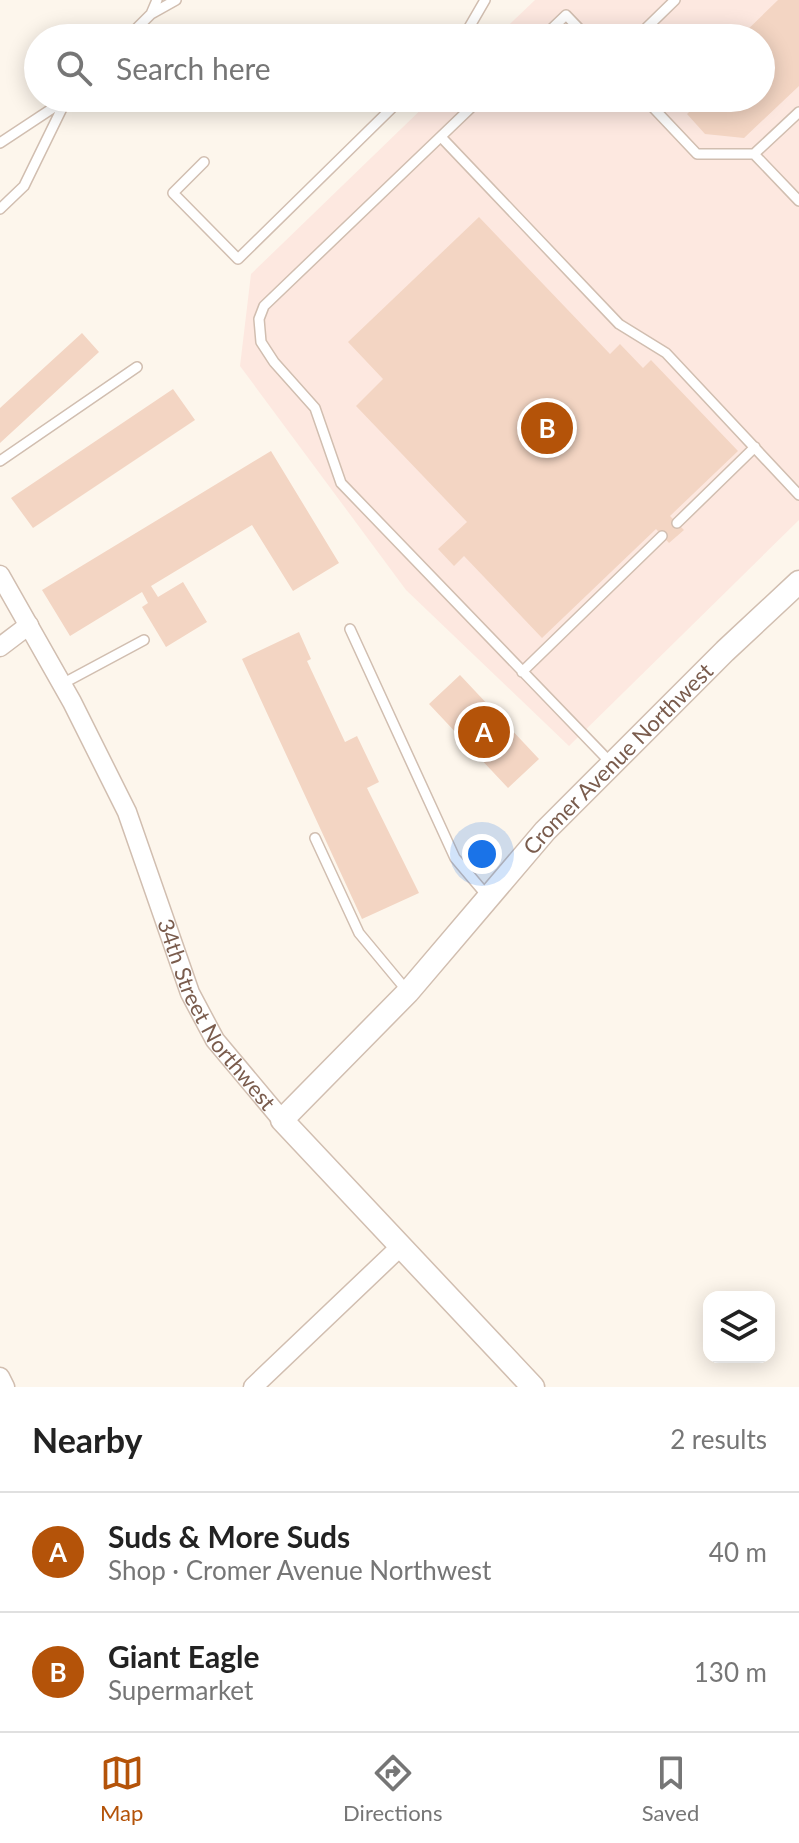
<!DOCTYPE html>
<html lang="en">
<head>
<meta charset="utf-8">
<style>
  :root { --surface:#fff; --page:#f2f2f2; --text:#222; --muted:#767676; --line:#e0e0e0; --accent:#b45309 }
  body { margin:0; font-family:Lato,sans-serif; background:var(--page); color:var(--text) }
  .controls { position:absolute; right:24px; bottom:24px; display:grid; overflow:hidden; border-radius:16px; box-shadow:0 4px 20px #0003 }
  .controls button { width:72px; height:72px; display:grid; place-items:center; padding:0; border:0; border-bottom:2px solid var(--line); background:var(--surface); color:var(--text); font:40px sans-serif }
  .you { position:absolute; left:482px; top:854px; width:28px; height:28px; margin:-20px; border:6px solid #fff; border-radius:50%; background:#1a73e8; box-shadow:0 0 0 12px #1a73e833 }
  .badge { display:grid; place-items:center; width:52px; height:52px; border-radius:50%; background:var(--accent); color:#fff; font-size:26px; font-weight:700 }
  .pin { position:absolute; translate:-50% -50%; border:4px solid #fff; box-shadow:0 2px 8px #0006 }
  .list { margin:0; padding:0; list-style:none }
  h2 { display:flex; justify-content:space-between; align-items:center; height:104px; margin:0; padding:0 32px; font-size:34px }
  h2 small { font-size:26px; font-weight:400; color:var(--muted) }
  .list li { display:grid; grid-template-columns:52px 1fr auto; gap:24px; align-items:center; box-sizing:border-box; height:120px; padding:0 32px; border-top:2px solid var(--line) }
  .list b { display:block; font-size:30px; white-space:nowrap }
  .list p { margin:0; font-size:26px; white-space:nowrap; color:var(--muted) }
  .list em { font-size:26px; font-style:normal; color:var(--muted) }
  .icon { flex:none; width:44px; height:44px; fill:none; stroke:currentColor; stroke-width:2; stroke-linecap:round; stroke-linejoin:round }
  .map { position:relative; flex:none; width:799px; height:1387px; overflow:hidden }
  .search { position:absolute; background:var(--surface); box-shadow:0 4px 20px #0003; left:24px; right:24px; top:24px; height:88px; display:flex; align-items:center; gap:20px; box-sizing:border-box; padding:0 28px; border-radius:44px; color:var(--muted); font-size:30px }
  .sheet { height:344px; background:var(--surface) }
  nav { display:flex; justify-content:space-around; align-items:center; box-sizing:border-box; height:112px; border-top:2px solid var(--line); background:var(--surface); font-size:22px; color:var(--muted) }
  nav a { display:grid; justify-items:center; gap:4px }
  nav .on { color:var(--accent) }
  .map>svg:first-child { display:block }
  .commercial { fill:#fde8e0 }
  .building { fill:#f3d5c3 }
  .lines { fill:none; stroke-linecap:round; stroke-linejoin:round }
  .service-casing { stroke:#d1beb0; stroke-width:12 }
  .minor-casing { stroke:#d1beb0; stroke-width:21 }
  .tertiary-casing { stroke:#d1beb0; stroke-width:25 }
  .service { stroke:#fff; stroke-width:9 }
  .minor { stroke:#fff; stroke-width:18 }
  .tertiary { stroke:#fff; stroke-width:22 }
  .labels { text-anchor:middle; stroke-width:8; stroke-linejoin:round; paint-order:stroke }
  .street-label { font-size:22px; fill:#7a5c4d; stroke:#fffaf3 }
</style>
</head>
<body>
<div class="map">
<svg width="799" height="1387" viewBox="0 0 799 1387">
  <rect width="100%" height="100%" fill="#fdf6ec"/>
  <path class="commercial" d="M 535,0 L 799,0 L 799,520 L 569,746 L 406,590 L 240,366 L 251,274 L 433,98 L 761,98 L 761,38 L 495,38 Z"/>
  <path class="building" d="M 778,0 L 799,0 L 799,86 L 744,138 L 705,134 L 687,114 L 704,98 L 761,98 L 761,38 L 739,38 Z
    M 479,217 L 610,354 L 620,344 L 643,368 L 651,360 L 738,451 L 670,516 L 684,530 L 669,543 L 656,529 L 542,638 L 464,556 L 454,566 L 438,549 L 467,522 L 356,406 L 383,379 L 348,342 Z
    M 82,333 L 99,352 L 0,443 L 0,408 Z
    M 173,389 L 195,420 L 33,528 L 11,498 Z
    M 271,451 L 339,563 L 293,591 L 252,525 L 151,586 L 158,597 L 183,582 L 207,622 L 166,647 L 142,607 L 148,603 L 142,592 L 70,636 L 42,590 Z
    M 299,632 L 311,659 L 307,661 L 345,742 L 357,736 L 379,782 L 367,788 L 419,893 L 362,919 L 242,659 Z
    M 460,675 L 539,759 L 508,788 L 429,704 Z"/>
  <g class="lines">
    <defs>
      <path id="service" d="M 151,14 L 176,0
        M 127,38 L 151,14 L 157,0
        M 463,38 L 485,0
        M 542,38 L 566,15 L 588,38
        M 636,38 L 675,0
        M 481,98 L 264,306 L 259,319 L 261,342 L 274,362 L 315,408 L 341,483 L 611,763
        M 644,98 L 697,154 L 754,154 L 799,112
        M 441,137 L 619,324 L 666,353 L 799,495
        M 0,143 L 62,102
        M 754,154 L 799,201
        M 204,162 L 173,193 L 238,259 L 402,98
        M 0,209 L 24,186 L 67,98
        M 0,461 L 137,367
        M 677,523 L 755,447
        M 350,629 L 455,858 L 488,897
        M 522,672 L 662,536
        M 62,684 L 144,640
        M 315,838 L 359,933 L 408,992"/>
      <g id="minor">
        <path id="s1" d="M 0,575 L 72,702 L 127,812 L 190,993 L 215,1040 L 282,1120"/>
        <path d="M 0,647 L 29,625"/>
        <path d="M 0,1377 L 5,1387"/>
        <path d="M 253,1387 L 400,1247"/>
      </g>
      <g id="tertiary">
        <path id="s2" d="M 533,1387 L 282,1120 L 408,992 L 545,831 L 725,651 L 799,582"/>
      </g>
    </defs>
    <use href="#service" class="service-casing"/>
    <use href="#minor" class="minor-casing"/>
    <use href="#tertiary" class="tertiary-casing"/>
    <use href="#service" class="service"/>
    <use href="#minor" class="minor"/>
    <use href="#tertiary" class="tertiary"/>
  </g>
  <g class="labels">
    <g class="street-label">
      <text dy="8" stroke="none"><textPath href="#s2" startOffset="860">Cromer Avenue Northwest</textPath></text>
      <text dy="8" stroke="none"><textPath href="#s1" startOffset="492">34th Street Northwest</textPath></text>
    </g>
  </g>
</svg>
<div class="controls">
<button><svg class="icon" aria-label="layers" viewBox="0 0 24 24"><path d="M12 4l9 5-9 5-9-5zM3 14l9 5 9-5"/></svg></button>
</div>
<div class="you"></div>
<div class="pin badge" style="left:484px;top:732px">A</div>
<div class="pin badge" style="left:547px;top:428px">B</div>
<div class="search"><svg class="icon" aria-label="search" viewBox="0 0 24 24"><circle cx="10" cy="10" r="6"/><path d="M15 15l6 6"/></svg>Search here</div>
</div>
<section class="sheet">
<h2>Nearby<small>2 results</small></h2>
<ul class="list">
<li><span class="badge">A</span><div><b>Suds &amp; More Suds</b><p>Shop · Cromer Avenue Northwest</p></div><em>40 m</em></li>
<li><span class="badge">B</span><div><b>Giant Eagle</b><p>Supermarket</p></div><em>130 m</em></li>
</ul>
</section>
<nav>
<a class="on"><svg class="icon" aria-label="map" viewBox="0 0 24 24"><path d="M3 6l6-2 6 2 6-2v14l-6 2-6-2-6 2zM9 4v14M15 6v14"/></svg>Map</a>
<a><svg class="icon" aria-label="directions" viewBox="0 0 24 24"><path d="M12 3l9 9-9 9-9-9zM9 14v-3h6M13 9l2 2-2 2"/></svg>Directions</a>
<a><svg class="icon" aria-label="saved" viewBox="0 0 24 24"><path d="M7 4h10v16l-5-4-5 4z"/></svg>Saved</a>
</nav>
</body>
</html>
